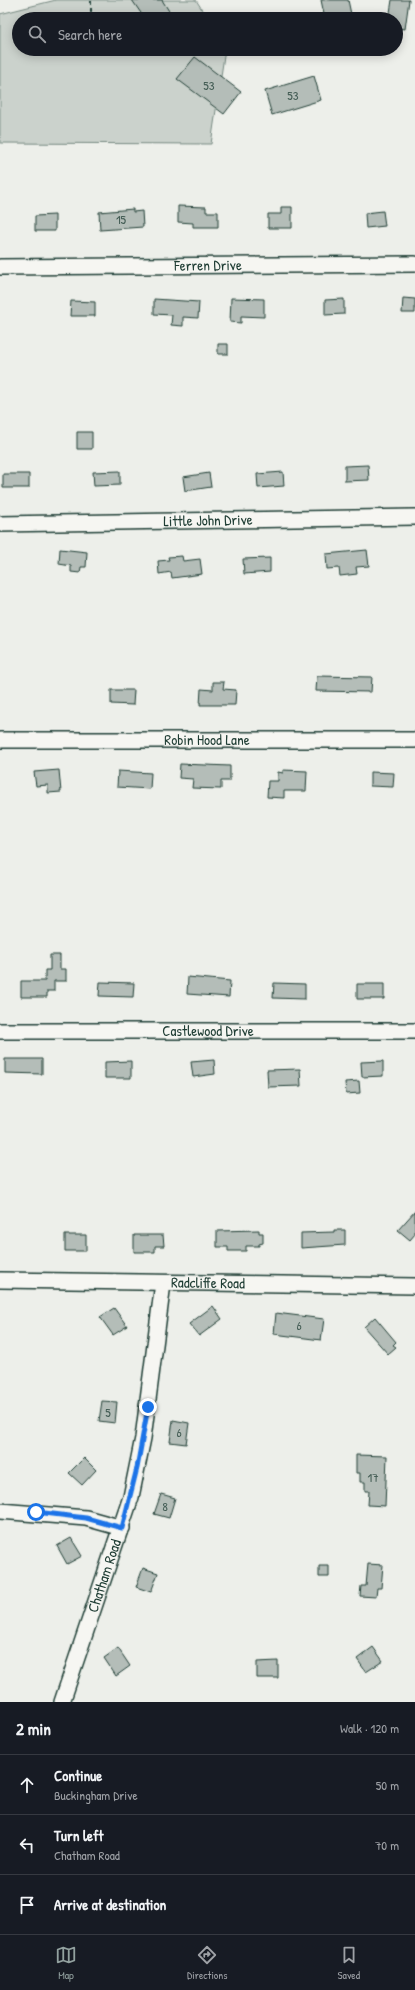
<!DOCTYPE html>
<html lang="en">
<head>
<meta charset="utf-8">
<style>
  :root { --surface:#171b24; --page:#242831; --text:#f1f3f6; --muted:#9ea1a6; --line:#363941; --accent:#92a19f }
  body { margin:0; font-family:"Patrick Hand",sans-serif; background:var(--page); color:var(--text) }
  .stop { position:absolute; width:12px; height:12px; margin:-9px; border:3px solid #1a73e8; border-radius:50%; background:#fff }
  .stop.end { background:#1a73e8; border-color:#fff; box-shadow:0 1px 4px #0008 }
  .list { margin:0; padding:0; list-style:none }
  h2 { display:flex; justify-content:space-between; align-items:center; height:52px; margin:0; padding:0 16px; font-size:17px }
  h2 small { font-size:13px; font-weight:400; color:var(--muted) }
  .list li { display:grid; grid-template-columns:26px 1fr auto; gap:12px; align-items:center; box-sizing:border-box; height:60px; padding:0 16px; border-top:1px solid var(--line) }
  .list b { display:block; font-size:15px; white-space:nowrap }
  .list p { margin:0; font-size:13px; white-space:nowrap; color:var(--muted) }
  .list em { font-size:13px; font-style:normal; color:var(--muted) }
  .icon { flex:none; width:22px; height:22px; fill:none; stroke:currentColor; stroke-width:2; stroke-linecap:round; stroke-linejoin:round }
  .map { position:relative; flex:none; width:415px; height:1702px; overflow:hidden }
  .search { position:absolute; background:var(--surface); box-shadow:0 2px 10px #0003; left:12px; right:12px; top:12px; height:44px; display:flex; align-items:center; gap:10px; box-sizing:border-box; padding:0 14px; border-radius:22px; color:var(--muted); font-size:15px }
  .sheet { height:232px; background:var(--surface) }
  nav { display:flex; justify-content:space-around; align-items:center; box-sizing:border-box; height:56px; border-top:1px solid var(--line); background:var(--surface); font-size:11px; color:var(--muted) }
  nav a { display:grid; justify-items:center; gap:2px }
  nav .on { color:var(--accent) }
  .map>svg:first-child { display:block }
  .green { fill:#cbd2cc; stroke:#758880 }
  .building { fill:#b4bdb8; stroke:#1f3d34 }
  .lines { fill:none; stroke-linecap:round; stroke-linejoin:round }
  .minor-casing { stroke:#1f3d34; stroke-width:18 }
  .path { stroke:#1f3d34; stroke-width:2; stroke-dasharray:4 3; stroke-linecap:butt }
  .minor { stroke:#f6f6f2; stroke-width:15 }
  .route { stroke:#1a73e8; stroke-width:5 }
  .labels { text-anchor:middle; stroke-width:3; stroke-linejoin:round; paint-order:stroke }
  .number-label { font-size:13px; fill:#445d55 }
  .street-label { font-size:15px; fill:#1f3d34; stroke:#f6f6f2 }
</style>
</head>
<body>
<div class="map">
<svg width="415" height="1702" viewBox="0 0 415 1702">
  <rect width="100%" height="100%" fill="#edefea"/>
  <filter id="ink" filterUnits="userSpaceOnUse"><feTurbulence type="fractalNoise" baseFrequency=".025" numOctaves="2"/><feDisplacementMap in="SourceGraphic" scale="8" xChannelSelector="R" yChannelSelector="G"/><feConvolveMatrix kernelMatrix="1 2 1 2 8 2 1 2 1" color-interpolation-filters="sRGB"/></filter>
  <g filter="url(#ink)">
    <path class="green" d="M 56,0 L 196,0 L 208,19 L 19,19 L 19,49 L 225,49 L 211,144 L 0,143 L 0,14 Z"/>
    <path class="building" d="M 132,0 L 162,0 L 174,19 L 145,19 Z
      M 321,0 L 348,0 L 352,19 L 325,19 Z
      M 392,0 L 409,0 L 405,29 L 396,28 L 396,19 L 389,19 Z
      M 195,57 L 241,92 L 224,114 L 177,79 Z
      M 314,76 L 321,100 L 272,115 L 265,91 Z
      M 178,206 L 206,207 L 206,212 L 218,212 L 218,227 L 193,227 L 193,223 L 178,222 Z
      M 281,207 L 292,207 L 292,228 L 268,228 L 268,214 L 281,214 Z
      M 133,209 L 133,212 L 142,211 L 143,227 L 100,230 L 99,212 Z
      M 383,211 L 385,226 L 366,228 L 365,213 Z
      M 55,215 L 55,231 L 35,231 L 35,216 Z
      M 231,298 L 264,299 L 264,317 L 241,316 L 241,323 L 230,322 Z
      M 403,298 L 415,299 L 415,313 L 402,313 Z
      M 154,299 L 199,302 L 198,318 L 183,317 L 183,326 L 171,325 L 172,315 L 154,314 Z
      M 344,299 L 344,314 L 325,315 L 325,300 Z
      M 71,301 L 95,302 L 95,316 L 70,316 Z
      M 218,344 L 228,344 L 228,354 L 218,354 Z
      M 77,432 L 92,432 L 92,449 L 77,449 Z
      M 368,465 L 369,480 L 345,481 L 345,466 Z
      M 120,471 L 120,485 L 94,486 L 93,472 Z
      M 283,472 L 284,486 L 258,488 L 257,474 Z
      M 209,473 L 211,487 L 185,491 L 183,477 Z
      M 3,474 L 29,474 L 29,488 L 3,488 Z
      M 60,549 L 87,552 L 86,567 L 81,567 L 80,573 L 71,572 L 71,566 L 59,564 Z
      M 367,550 L 369,566 L 356,567 L 357,574 L 340,576 L 339,568 L 327,569 L 326,554 Z
      M 182,556 L 183,561 L 200,559 L 202,574 L 172,578 L 171,572 L 159,574 L 158,561 L 169,560 L 168,557 Z
      M 270,558 L 270,572 L 244,574 L 243,559 Z
      M 317,676 L 372,677 L 371,692 L 316,691 Z
      M 213,682 L 224,682 L 223,689 L 236,690 L 235,705 L 200,705 L 201,689 L 213,690 Z
      M 111,690 L 134,690 L 133,705 L 111,704 Z
      M 180,764 L 230,766 L 230,781 L 221,781 L 221,789 L 192,788 L 193,779 L 179,778 Z
      M 59,770 L 61,792 L 48,793 L 48,785 L 36,786 L 34,772 Z
      M 283,770 L 307,771 L 306,791 L 284,791 L 284,798 L 267,797 L 268,781 L 278,781 L 278,772 L 283,773 Z
      M 118,771 L 151,773 L 150,789 L 117,787 Z
      M 370,772 L 394,773 L 393,787 L 370,786 Z
      M 50,955 L 60,955 L 60,969 L 66,969 L 66,981 L 54,981 L 54,991 L 47,991 L 47,997 L 21,997 L 21,981 L 45,981 L 45,970 L 50,970 Z
      M 188,977 L 230,981 L 229,997 L 187,994 Z
      M 100,982 L 134,983 L 133,997 L 99,996 Z
      M 274,983 L 305,984 L 305,999 L 273,998 Z
      M 357,984 L 384,984 L 384,999 L 357,999 Z
      M 5,1059 L 42,1059 L 42,1074 L 5,1073 Z
      M 214,1060 L 215,1074 L 193,1077 L 191,1062 Z
      M 131,1061 L 131,1078 L 105,1078 L 105,1062 Z
      M 383,1061 L 383,1076 L 362,1077 L 361,1062 Z
      M 300,1069 L 301,1086 L 268,1087 L 267,1070 Z
      M 359,1081 L 360,1093 L 346,1094 L 345,1082 Z
      M 415,1211 L 415,1234 L 410,1240 L 398,1230 Z
      M 259,1230 L 259,1233 L 263,1233 L 263,1243 L 259,1244 L 259,1246 L 246,1246 L 246,1251 L 228,1251 L 228,1247 L 217,1247 L 217,1231 Z
      M 334,1230 L 345,1230 L 345,1245 L 301,1248 L 301,1233 L 334,1232 Z
      M 65,1235 L 86,1235 L 86,1251 L 65,1251 Z
      M 134,1235 L 163,1235 L 164,1246 L 155,1246 L 155,1252 L 134,1252 Z
      M 213,1306 L 222,1319 L 199,1336 L 189,1324 Z
      M 114,1308 L 127,1326 L 113,1335 L 100,1317 Z
      M 276,1313 L 324,1319 L 321,1340 L 274,1334 Z
      M 375,1317 L 396,1342 L 393,1345 L 396,1347 L 388,1354 L 364,1327 Z
      M 102,1401 L 117,1402 L 115,1423 L 99,1421 Z
      M 173,1420 L 189,1423 L 186,1444 L 170,1442 Z
      M 356,1455 L 387,1456 L 385,1506 L 368,1505 L 369,1491 L 365,1491 L 365,1482 L 360,1482 L 360,1473 L 356,1473 Z
      M 84,1458 L 96,1470 L 82,1485 L 69,1473 Z
      M 161,1494 L 175,1498 L 169,1518 L 154,1514 Z
      M 71,1538 L 82,1556 L 67,1564 L 57,1546 Z
      M 368,1564 L 383,1565 L 381,1588 L 377,1588 L 376,1597 L 360,1596 L 361,1586 L 366,1586 Z
      M 319,1566 L 329,1566 L 329,1577 L 319,1577 Z
      M 143,1568 L 158,1573 L 151,1592 L 136,1587 Z
      M 373,1647 L 383,1661 L 366,1672 L 357,1659 Z
      M 118,1648 L 130,1666 L 116,1676 L 104,1658 Z
      M 278,1661 L 278,1678 L 257,1678 L 257,1662 Z"/>
    <g class="lines">
      <defs>
        <g id="minor">
          <path id="s1" d="M 0,267 L 415,264"/>
          <path id="s2" d="M 0,524 L 415,517"/>
          <path id="s3" d="M 0,740 L 415,740"/>
          <path id="s4" d="M 0,1031 L 415,1031"/>
          <path id="s5" d="M 0,1280 L 415,1286"/>
          <path d="M 0,1511 L 86,1518 L 122,1528"/>
          <path id="s6" d="M 62,1702 L 131,1497 L 143,1438 L 163,1283"/>
        </g>
      </defs>
      <use href="#minor" class="minor-casing"/>
      <path class="path" d="M 91,19 L 91,0"/>
      <use href="#minor" class="minor"/>
    </g>
  </g>
  <g class="lines" filter="url(#ink)">
    <path class="route" d="M 36,1512 L 86,1518 L 122,1528 L 137,1468 L 148,1407"/>
  </g>
  <g class="labels">
    <g class="number-label">
      <text x="209" y="90">53</text>
      <text x="293" y="100">53</text>
      <text x="121" y="224">15</text>
      <text x="299" y="1330">6</text>
      <text x="108" y="1417">5</text>
      <text x="179" y="1437">6</text>
      <text x="373" y="1482">17</text>
      <text x="165" y="1511">8</text>
    </g>
    <g class="street-label">
      <text dy="5" stroke="none"><textPath href="#s1" startOffset="208">Ferren Drive</textPath></text>
      <text dy="5" stroke="none"><textPath href="#s2" startOffset="208">Little John Drive</textPath></text>
      <text dy="5" stroke="none"><textPath href="#s3" startOffset="207">Robin Hood Lane</textPath></text>
      <text dy="5" stroke="none"><textPath href="#s4" startOffset="208">Castlewood Drive</textPath></text>
      <text dy="5" stroke="none"><textPath href="#s5" startOffset="208">Radcliffe Road</textPath></text>
      <text dy="5" stroke="none"><textPath href="#s6" startOffset="133">Chatham Road</textPath></text>
    </g>
  </g>
</svg>
<div class="stop" style="left:36px;top:1512px"></div>
<div class="stop end" style="left:148px;top:1407px"></div>
<div class="search"><svg class="icon" aria-label="search" viewBox="0 0 24 24"><circle cx="10" cy="10" r="6"/><path d="M15 15l6 6"/></svg>Search here</div>
</div>
<section class="sheet">
<h2>2 min<small>Walk · 120 m</small></h2>
<ul class="list">
<li><svg class="icon" aria-label="ahead" viewBox="0 0 24 24"><path d="M12 20V5M6 11l6-6 6 6"/></svg><div><b>Continue</b><p>Buckingham Drive</p></div><em>50 m</em></li>
<li><svg class="icon" aria-label="left" viewBox="0 0 24 24"><path d="M17 20v-9H6M10 6l-5 5 5 5"/></svg><div><b>Turn left</b><p>Chatham Road</p></div><em>70 m</em></li>
<li><svg class="icon" aria-label="arrive" viewBox="0 0 24 24"><path d="M6 21V4h12l-3 4 3 4H6"/></svg><div><b>Arrive at destination</b></div></li>
</ul>
</section>
<nav>
<a class="on"><svg class="icon" aria-label="map" viewBox="0 0 24 24"><path d="M3 6l6-2 6 2 6-2v14l-6 2-6-2-6 2zM9 4v14M15 6v14"/></svg>Map</a>
<a><svg class="icon" aria-label="directions" viewBox="0 0 24 24"><path d="M12 3l9 9-9 9-9-9zM9 14v-3h6M13 9l2 2-2 2"/></svg>Directions</a>
<a><svg class="icon" aria-label="saved" viewBox="0 0 24 24"><path d="M7 4h10v16l-5-4-5 4z"/></svg>Saved</a>
</nav>
</body>
</html>
